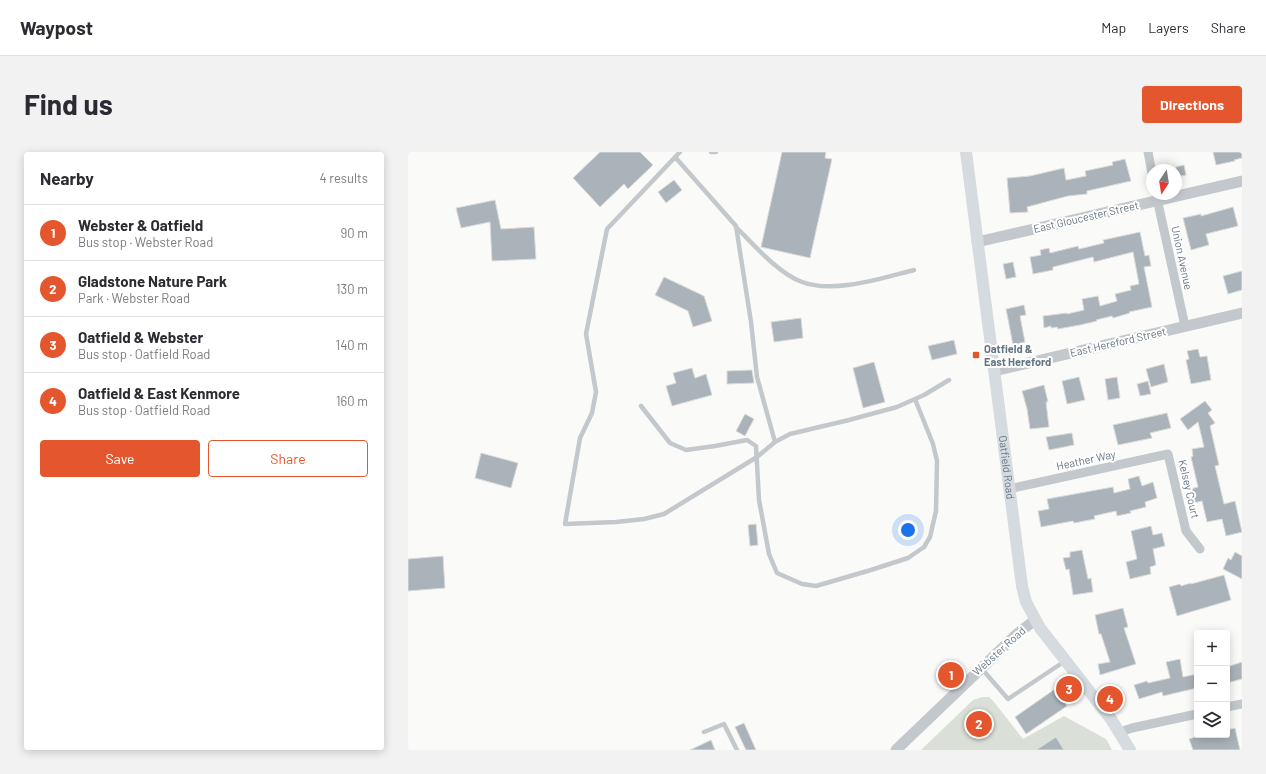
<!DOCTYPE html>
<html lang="en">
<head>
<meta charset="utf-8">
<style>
  :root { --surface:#fff; --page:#f2f2f3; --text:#2b2b33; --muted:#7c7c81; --line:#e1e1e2; --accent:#e4572e }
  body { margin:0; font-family:Barlow,sans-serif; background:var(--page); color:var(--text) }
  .controls { position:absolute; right:12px; bottom:12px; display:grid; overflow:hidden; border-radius:4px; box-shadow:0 2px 10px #0003 }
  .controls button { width:36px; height:36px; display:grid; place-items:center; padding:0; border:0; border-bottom:1px solid var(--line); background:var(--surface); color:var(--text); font:20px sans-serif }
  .compass { position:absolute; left:738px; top:12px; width:36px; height:36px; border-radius:50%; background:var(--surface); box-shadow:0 2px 10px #0003; rotate:192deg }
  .you { position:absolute; left:500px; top:378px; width:14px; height:14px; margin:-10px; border:3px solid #fff; border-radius:50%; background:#1a73e8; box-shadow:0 0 0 6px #1a73e833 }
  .badge { display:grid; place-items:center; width:26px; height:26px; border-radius:50%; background:var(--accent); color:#fff; font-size:13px; font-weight:700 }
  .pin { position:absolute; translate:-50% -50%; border:2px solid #fff; box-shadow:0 1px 4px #0006 }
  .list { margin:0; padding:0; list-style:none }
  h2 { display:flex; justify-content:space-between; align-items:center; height:52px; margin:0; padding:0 16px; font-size:17px }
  h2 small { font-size:13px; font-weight:400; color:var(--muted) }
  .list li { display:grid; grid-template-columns:26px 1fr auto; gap:12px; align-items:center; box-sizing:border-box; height:56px; padding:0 16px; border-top:1px solid var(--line) }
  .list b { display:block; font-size:15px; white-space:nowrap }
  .list p { margin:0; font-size:13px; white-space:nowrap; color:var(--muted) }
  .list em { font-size:13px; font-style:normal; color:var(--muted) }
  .actions { display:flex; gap:8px; padding:12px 16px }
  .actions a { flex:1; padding:9px 0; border:1px solid var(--accent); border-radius:4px; text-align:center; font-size:14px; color:var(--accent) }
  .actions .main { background:var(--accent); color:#fff }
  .icon { flex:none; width:22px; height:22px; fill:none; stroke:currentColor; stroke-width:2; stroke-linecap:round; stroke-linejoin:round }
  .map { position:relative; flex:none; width:834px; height:598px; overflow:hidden; border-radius:4px }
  header { display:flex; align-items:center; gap:24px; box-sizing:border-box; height:56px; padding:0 20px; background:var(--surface); border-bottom:1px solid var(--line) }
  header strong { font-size:19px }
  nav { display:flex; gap:22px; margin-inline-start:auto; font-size:14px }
  .intro { display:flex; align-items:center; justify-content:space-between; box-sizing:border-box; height:96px; padding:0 24px }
  h1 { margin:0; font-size:28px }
  .button { padding:10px 18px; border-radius:4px; background:var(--accent); color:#fff; font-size:14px; font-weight:700 }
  main { display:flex; gap:24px; padding:0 24px }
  aside { flex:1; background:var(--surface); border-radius:4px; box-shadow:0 2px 10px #0003 }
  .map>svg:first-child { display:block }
  .green { fill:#dadfd7 }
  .building { fill:#aab3b9; stroke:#dcdcda }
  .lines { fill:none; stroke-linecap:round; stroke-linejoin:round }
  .service { stroke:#c3c8cc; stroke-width:4.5 }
  .minor { stroke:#c3c8cc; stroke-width:9 }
  .tertiary { stroke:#c3c8cc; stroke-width:11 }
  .secondary { stroke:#d6dbdf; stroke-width:12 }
  .poi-dot { fill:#e4572e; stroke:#fff; stroke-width:1.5 }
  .labels { text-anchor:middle; stroke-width:4; stroke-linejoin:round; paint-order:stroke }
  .street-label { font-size:11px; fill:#657683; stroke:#fff }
  .poi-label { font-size:11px; font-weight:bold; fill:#657683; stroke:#fff; text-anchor:start }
</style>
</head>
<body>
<header>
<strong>Waypost</strong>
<nav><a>Map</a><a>Layers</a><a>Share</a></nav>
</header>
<div class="intro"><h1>Find us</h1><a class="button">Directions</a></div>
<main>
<aside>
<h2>Nearby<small>4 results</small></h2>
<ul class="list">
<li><span class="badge">1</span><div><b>Webster &amp; Oatfield</b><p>Bus stop · Webster Road</p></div><em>90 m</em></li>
<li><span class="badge">2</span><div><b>Gladstone Nature Park</b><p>Park · Webster Road</p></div><em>130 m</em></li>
<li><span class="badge">3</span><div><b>Oatfield &amp; Webster</b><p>Bus stop · Oatfield Road</p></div><em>140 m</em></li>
<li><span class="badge">4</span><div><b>Oatfield &amp; East Kenmore</b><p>Bus stop · Oatfield Road</p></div><em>160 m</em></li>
</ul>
<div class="actions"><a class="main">Save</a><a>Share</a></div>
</aside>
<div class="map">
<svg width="834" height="598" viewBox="0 0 834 598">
  <rect width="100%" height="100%" fill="#fafaf8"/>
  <path class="green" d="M 574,545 L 581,545 L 586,550 L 615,587 L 656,564 L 698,587 L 704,598 L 513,598 L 565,548 Z"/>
  <path class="building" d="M 192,0 L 232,0 L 245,13 L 220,37 L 216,32 L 192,55 L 165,26 Z
    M 374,0 L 418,0 L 417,6 L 424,7 L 402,106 L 353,95 Z
    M 805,0 L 834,0 L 834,6 L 826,8 L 827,9 L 808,13 Z
    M 717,7 L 723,29 L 679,39 L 679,42 L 660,44 L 619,55 L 620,60 L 602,61 L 599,26 L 622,24 L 656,16 L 658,28 L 678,24 L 677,19 L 705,13 L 704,10 Z
    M 776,13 L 778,23 L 768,25 L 768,15 Z
    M 266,28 L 274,38 L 258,51 L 250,40 Z
    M 87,48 L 93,77 L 126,75 L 128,107 L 84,109 L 82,70 L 53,76 L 48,56 Z
    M 825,55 L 830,74 L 798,82 L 801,93 L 783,98 L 775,66 L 793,62 L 793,64 Z
    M 732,80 L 737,104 L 741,103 L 743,114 L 736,115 L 744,155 L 721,160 L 722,161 L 705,166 L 704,164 L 688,168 L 689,169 L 672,173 L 650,177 L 649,175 L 643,176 L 643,174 L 636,176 L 635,164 L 659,161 L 659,162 L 676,158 L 674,147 L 690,144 L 692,154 L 709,149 L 707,142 L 723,138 L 722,134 L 731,132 L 725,100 L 686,110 L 685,105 L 645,115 L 645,118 L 625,122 L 622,105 L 633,103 L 632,98 L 641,96 L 642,101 L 670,94 L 671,97 L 696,91 L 695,88 Z
    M 605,110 L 608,125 L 598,127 L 595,112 Z
    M 834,119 L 834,138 L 820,142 L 815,124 Z
    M 256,125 L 296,144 L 304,169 L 285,175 L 280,159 L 247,143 Z
    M 616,153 L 618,163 L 612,164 L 617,190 L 605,193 L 598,157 Z
    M 393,166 L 395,186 L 366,190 L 363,170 Z
    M 546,188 L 549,202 L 524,208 L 520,194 Z
    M 790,197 L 792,205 L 799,204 L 803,228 L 783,232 L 778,208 L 781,207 L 779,199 Z
    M 466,210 L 477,250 L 455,256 L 445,216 Z
    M 756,212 L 760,230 L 743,235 L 738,217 Z
    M 284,216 L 287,226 L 298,222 L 304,243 L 264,254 L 258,234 L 268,231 L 265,221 Z
    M 344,218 L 346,231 L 319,232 L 319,219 Z
    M 671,225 L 677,248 L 659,252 L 654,229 Z
    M 709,225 L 712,246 L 700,248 L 697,227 Z
    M 740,229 L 743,242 L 732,244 L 729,232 Z
    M 636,233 L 640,250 L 638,250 L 641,275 L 622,277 L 619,257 L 614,239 Z
    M 797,249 L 804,258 L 800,261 L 807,271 L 802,274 L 811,313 L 807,314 L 816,352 L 827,349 L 834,380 L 818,384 L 814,367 L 799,370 L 794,349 L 786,351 L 782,337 L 790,335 L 783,305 L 785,304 L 784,297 L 796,295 L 790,270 L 780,278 L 772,267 Z
    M 759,261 L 763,276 L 742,281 L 744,286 L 710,293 L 705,273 Z
    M 337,262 L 346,267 L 337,284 L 328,279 Z
    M 664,281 L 666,293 L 641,298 L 638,285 Z
    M 73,301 L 110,311 L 103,336 L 67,326 Z
    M 731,324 L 734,334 L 745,330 L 749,346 L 737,350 L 738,355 L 722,359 L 723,361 L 709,364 L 708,359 L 686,364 L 687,367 L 666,371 L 665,369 L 633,375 L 630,359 L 641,357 L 639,347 L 705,335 L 706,341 L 722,337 L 720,327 Z
    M 348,372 L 350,393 L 342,394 L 340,373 Z
    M 743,374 L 745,383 L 754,381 L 757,394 L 745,397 L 748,413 L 742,415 L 743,422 L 722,427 L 718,410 L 729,407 L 723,379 Z
    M 674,398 L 680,427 L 683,426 L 685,440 L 665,443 L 661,417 L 658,418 L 655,406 L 662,405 L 662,400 Z
    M 827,400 L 834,404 L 834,427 L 815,417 L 820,406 L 823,408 Z
    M 35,404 L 37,436 L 0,439 L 0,407 Z
    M 816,423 L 823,448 L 769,464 L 761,435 L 772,432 L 773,434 L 783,431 L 783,432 Z
    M 715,456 L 720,475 L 716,476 L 728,512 L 692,523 L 690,512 L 702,510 L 693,482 L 691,482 L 687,463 Z
    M 772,507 L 775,525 L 789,522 L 789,536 L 755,544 L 754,540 L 731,547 L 726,533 L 739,529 L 740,531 L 762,526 L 758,510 Z
    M 834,510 L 834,527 L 819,531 L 819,515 Z
    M 647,537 L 659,554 L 618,582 L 607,565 Z
    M 336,571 L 348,598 L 338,598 L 327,575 Z
    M 827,576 L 832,598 L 785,598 L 781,587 L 793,583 L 819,583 L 819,578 Z
    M 648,585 L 656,598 L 628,598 Z
    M 303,588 L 307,598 L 282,598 Z"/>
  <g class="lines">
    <path class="service" d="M 272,0 L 199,77 L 178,182 L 188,240 L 184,261 L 172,286 L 157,372 L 208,370 L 236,367 L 256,362 L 349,305 L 367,290 L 382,282 L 441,268 L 489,255 L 516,243 L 541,228
      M 303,0 L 308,0
      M 267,5 L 328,74 L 343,170 L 349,225 L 367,290
      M 328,75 C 346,93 370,121 394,130 C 426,142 474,126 506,118
      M 233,254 L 262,291 L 278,298 L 307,294 L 339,288 L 348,294 L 351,348 L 361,402 L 369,421 L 394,432 L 408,434 L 463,418 L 500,406 L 516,395 L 522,385 L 528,359 L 529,309 L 525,292 L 507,247
      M 574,517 L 600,547 L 657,509
      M 296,580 L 316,572 L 329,598"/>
    <path class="minor" d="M 740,0 L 744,21
      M 748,42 L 777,174
      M 601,337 L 760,302 L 778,379 L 792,397
      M 819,555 L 834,552
      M 712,580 L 724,576 L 789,562"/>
    <path class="tertiary" d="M 569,90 L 834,29
      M 586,219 L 834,161
      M 488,598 L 609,482 L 627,468"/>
    <path class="secondary" id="s1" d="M 558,0 L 614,434 L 618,450 L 632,476 L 703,567 L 722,598"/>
  </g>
  <rect class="poi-dot" x="564" y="199" width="8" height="8" rx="2"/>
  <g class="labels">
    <g class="street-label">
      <text transform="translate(678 65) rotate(-13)" y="4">East Gloucester Street</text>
      <text transform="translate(774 106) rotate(78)" y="4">Union Avenue</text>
      <text transform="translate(710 190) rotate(-13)" y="4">East Hereford Street</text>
      <text transform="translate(678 308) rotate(-12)" y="4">Heather Way</text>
      <text dy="4" stroke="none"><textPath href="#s1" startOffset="318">Oatfield Road</textPath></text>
      <text transform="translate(781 337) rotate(77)" y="4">Kelsey Court</text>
      <text transform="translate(591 499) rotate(-42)" y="4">Webster Road</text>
    </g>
    <g class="poi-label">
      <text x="576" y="201">Oatfield &amp;<tspan x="576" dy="13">East Hereford</tspan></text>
    </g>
  </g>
</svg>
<div class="controls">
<button>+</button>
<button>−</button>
<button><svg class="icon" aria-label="layers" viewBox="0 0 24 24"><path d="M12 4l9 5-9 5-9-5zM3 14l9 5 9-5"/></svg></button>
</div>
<svg class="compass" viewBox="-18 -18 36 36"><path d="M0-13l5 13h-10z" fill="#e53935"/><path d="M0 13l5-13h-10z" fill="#7c7c81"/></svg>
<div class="you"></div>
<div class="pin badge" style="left:543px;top:523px">1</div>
<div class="pin badge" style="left:571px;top:572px">2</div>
<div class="pin badge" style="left:661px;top:537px">3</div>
<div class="pin badge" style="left:702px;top:547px">4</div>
</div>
</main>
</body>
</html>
